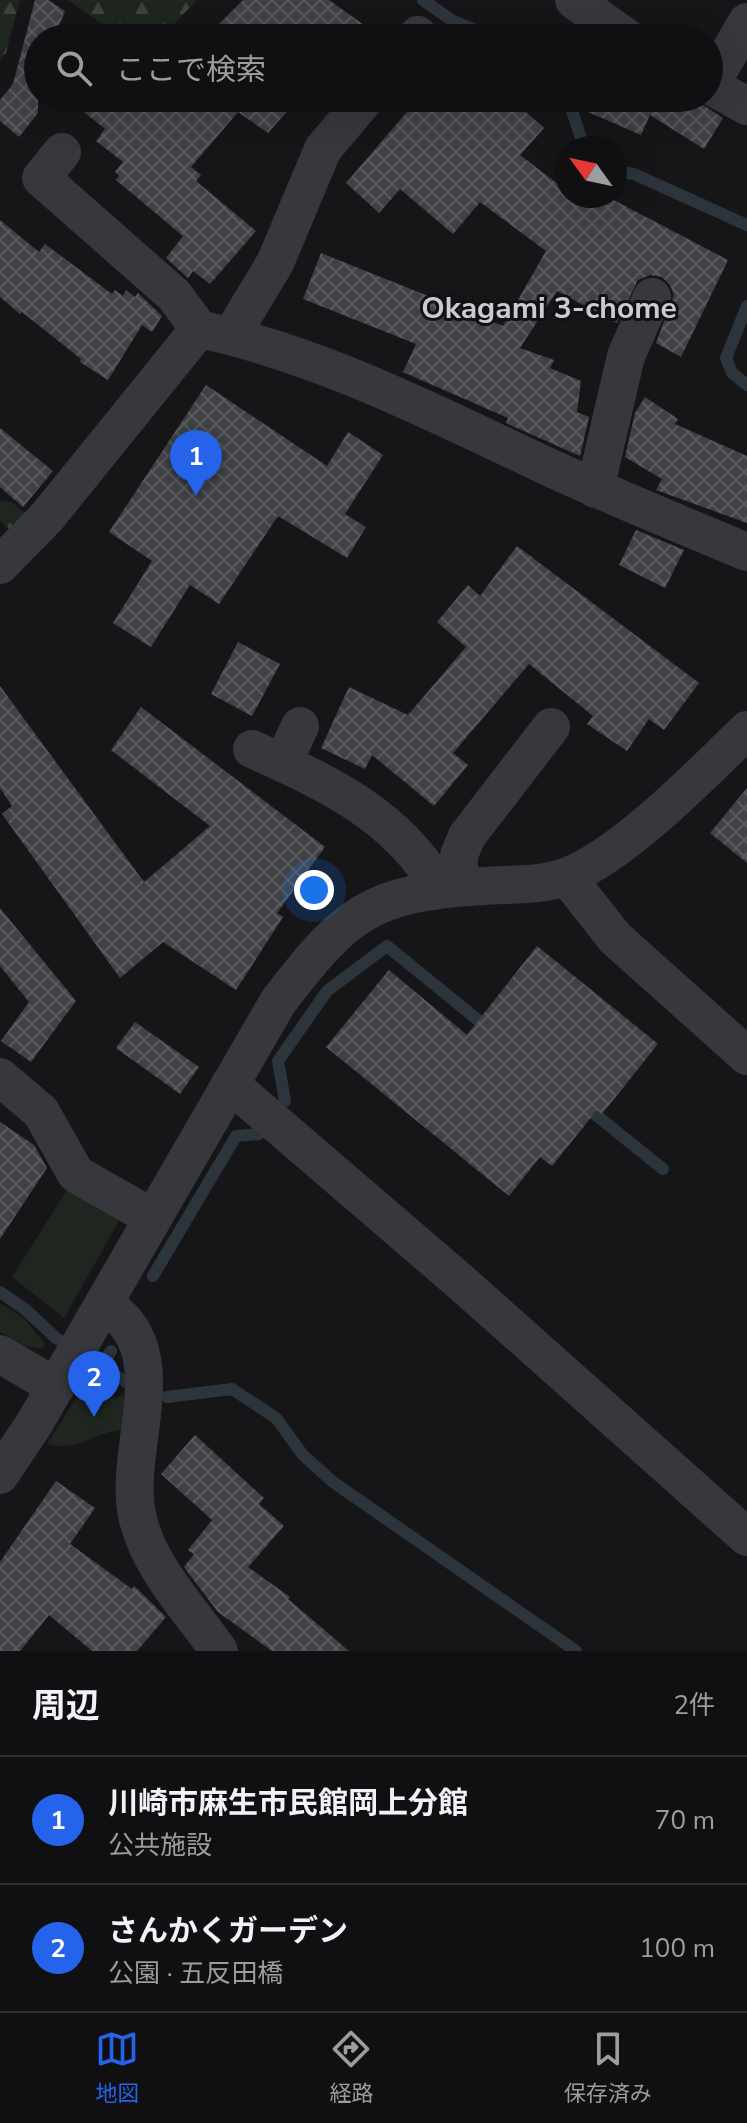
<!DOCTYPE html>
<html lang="ja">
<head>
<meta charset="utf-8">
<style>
  :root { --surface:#101012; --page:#19191b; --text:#f1f3f6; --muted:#9c9d9f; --line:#303032; --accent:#2563eb }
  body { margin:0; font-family:"Nunito Sans","Noto Sans JP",sans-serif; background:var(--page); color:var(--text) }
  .compass { position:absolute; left:555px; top:136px; width:72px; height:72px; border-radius:50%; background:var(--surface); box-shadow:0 8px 32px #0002; rotate:303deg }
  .you { position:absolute; left:314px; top:890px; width:28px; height:28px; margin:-20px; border:6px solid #fff; border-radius:50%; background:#1a73e8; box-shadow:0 0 0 12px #1a73e833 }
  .badge { display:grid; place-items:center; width:52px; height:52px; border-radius:50%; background:var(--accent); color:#fff; font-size:26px; font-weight:700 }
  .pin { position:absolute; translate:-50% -66px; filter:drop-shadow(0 2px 4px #0008) }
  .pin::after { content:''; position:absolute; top:42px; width:28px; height:24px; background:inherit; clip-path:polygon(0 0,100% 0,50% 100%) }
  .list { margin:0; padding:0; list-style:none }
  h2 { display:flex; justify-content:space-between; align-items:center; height:104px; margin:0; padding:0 32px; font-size:34px }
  h2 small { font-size:26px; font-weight:400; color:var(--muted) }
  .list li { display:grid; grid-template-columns:52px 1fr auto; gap:24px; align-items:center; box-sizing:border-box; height:128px; padding:0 32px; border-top:2px solid var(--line) }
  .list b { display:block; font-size:30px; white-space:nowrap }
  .list p { margin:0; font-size:26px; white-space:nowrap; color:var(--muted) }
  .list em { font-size:26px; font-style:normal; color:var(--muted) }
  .icon { flex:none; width:44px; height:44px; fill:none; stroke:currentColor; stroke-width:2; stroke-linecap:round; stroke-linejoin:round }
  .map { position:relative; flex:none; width:747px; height:1651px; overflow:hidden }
  .search { position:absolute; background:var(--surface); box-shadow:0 8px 32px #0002; left:24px; right:24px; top:24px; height:88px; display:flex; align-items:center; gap:20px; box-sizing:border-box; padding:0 28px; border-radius:44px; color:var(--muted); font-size:30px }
  .sheet { height:360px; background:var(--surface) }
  nav { display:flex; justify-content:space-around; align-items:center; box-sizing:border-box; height:112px; border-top:2px solid var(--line); background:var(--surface); font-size:22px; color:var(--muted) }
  nav a { display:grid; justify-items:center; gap:4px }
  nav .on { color:var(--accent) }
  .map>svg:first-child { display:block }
  .green { fill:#1e261f }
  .forest { fill:url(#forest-firs) }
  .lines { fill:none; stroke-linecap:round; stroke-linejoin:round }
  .stream { stroke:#2c353c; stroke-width:12 }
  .building { fill:url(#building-cross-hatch) }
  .minor { stroke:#37383d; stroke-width:38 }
  .labels { text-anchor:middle; stroke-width:6; stroke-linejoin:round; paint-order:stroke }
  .neighbourhood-label { font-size:30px; font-weight:bold; fill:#c9ccd4; stroke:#111113 }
</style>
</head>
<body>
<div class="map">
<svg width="747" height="1651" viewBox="0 0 747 1651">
  <defs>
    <pattern id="forest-firs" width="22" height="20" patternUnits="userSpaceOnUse" patternTransform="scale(2)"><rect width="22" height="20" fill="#1e261f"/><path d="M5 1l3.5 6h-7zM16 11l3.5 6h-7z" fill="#3c433d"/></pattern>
    <pattern id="building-cross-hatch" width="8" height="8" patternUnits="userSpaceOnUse" patternTransform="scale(2)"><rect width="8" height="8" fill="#404145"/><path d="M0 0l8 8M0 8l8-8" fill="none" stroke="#595a5e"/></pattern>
  </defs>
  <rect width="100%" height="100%" fill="#161618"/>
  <path class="green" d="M 70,1185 L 114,1209 L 118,1223 L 64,1318 L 12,1277 Z
    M 0,1303 L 25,1319 L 45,1344 L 42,1348 L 26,1347 L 0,1332 Z
    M 92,1373 L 95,1386 L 113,1398 L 126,1394 L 121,1430 C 88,1434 80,1452 47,1444 Z"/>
  <path class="forest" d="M 0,0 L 20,0 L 6,53 L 0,61 Z
    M 68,0 L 197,0 L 161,38 L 122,38 Z
    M 0,501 L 11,502 L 35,520 L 20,538 L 0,521 Z"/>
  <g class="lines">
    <path class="stream" d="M 423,0 L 453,21 L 496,38
      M 568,98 L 584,148
      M 615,171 L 634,174 L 747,225
      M 747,306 L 726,358 L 732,373 L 747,385
      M 285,1101 L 278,1061 L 327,991 L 387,946 L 489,1029
      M 581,1103 L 663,1169
      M 153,1276 L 236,1136 L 259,1134
      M 0,1292 L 26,1310 L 56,1338 L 128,1383
      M 101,1367 L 111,1351
      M 167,1397 L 232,1389 L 276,1418 L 303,1455 L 333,1482 L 576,1651"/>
  </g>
  <path class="building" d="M 35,0 L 48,0 L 65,11 L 54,38 L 38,38 L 38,113 L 19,137 L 0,121 L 0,100 L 13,84 Z
    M 243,0 L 329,0 L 382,38 L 205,38 Z
    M 67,98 L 299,98 L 268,133 L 238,112 L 191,167 L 201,175 L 196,181 L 256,231 L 210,284 L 193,271 L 188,278 L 166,258 L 183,236 L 116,180 L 119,176 L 115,172 L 123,162 L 96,141 L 105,129 Z
    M 419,98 L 510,98 L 544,128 L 520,155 L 567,191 L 567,196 L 606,196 L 728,260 L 681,357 L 656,343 L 674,295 L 670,285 L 662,277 L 650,275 L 638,280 L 617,323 L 557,291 L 520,348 L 554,360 L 550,368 L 581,381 L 577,412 L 589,417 L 580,456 L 506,423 L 508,418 L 403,372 L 416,344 L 303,299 L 321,253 L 503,326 L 546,251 L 480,202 L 453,234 L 400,189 L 379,213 L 346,183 Z
    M 556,98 L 692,98 L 723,118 L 704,149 L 650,115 L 641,135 Z
    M 0,220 L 39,252 L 45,244 L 112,294 L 115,290 L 123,296 L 126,290 L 135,297 L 138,293 L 162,316 L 152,332 L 142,325 L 108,380 L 80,362 L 81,359 L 22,312 L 20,314 L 0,297 Z
    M 206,385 L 327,466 L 348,432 L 383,455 L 345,514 L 366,527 L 347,558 L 278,516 L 219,604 L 190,585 L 151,647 L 113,623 L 152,561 L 109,532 Z
    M 645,397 L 678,419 L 675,424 L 747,456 L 747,523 L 656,490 L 662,479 L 625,457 L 635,413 Z
    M 0,428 L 53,471 L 23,507 L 0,487 Z
    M 636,530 L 684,550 L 665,588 L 619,565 Z
    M 517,546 L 699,683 L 664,730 L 649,719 L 627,751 L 587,724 L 593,716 L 529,664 L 453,753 L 468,765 L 434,806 L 372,755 L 365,769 L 321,748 L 349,687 L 408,715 L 466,647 L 437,622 L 468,585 L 480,596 Z
    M 238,642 L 280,664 L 252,716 L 211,694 Z
    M 0,686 L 144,882 L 210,826 L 111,750 L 141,707 L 325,847 L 277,913 L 283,917 L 236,990 L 163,942 L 120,978 L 2,814 L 12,806 L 0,788 Z
    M 747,788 L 747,863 L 710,833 Z
    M 0,908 L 76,1001 L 31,1062 L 1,1041 L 29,1002 L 0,966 Z
    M 537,946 L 658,1044 L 602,1114 L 597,1110 L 552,1166 L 540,1157 L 509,1196 L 326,1047 L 389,970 L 467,1035 Z
    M 135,1022 L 199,1067 L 180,1094 L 116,1048 Z
    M 0,1122 L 34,1145 L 47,1168 L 0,1239 Z
    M 195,1435 L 264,1498 L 259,1504 L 284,1526 L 248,1567 L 290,1597 L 288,1599 L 349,1651 L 272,1651 L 218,1612 L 189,1574 L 184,1567 L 194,1554 L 188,1550 L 212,1520 L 161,1474 Z
    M 56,1481 L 95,1508 L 70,1544 L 132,1589 L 134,1586 L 166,1617 L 137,1651 L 92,1651 L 49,1615 L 20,1651 L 0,1651 L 0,1562 Z"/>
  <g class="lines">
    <path class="minor" d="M 574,0 L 627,38
      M 416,38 L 418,35
      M 709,85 L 747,106
      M 710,85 L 747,22
      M 62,152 L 41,178 L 174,295 L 199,329
      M 231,336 L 275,263 L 323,149 L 366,98
      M 595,489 L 626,356 L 652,297
      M 0,565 L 47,517 L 199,329 C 318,354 430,411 540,463 C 608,495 677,523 747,552
      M 252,749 C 329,784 394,813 440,888
      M 283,763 L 300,726
      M 567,877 L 615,938 L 747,1056
      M 459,887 L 459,855 L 467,836 L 551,727
      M 0,1077 L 41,1112 L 76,1174 L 153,1218
      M 230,1084 L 464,1285 L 747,1537
      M 104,1304 C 179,1350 123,1444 137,1515 C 147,1565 191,1611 219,1651
      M 0,1354 L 56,1387
      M 0,1475 L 34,1424 L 278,1002 C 346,913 369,893 483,886 C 510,884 543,886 568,876 C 624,854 703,773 747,730"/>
  </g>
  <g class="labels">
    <g class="neighbourhood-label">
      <text x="549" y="318">Okagami 3-chome</text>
    </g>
  </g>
</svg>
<svg class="compass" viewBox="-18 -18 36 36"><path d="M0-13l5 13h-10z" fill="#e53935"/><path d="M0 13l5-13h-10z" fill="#9c9d9f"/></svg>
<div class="you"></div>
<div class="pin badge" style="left:196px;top:496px">1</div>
<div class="pin badge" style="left:94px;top:1417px">2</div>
<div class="search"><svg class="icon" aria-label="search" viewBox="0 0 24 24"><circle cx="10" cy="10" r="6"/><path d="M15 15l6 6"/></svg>ここで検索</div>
</div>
<section class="sheet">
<h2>周辺<small>2件</small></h2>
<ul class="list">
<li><span class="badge">1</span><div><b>川崎市麻生市民館岡上分館</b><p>公共施設</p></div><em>70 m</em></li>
<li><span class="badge">2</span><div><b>さんかくガーデン</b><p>公園 · 五反田橋</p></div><em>100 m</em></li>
</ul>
</section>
<nav>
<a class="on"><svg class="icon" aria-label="map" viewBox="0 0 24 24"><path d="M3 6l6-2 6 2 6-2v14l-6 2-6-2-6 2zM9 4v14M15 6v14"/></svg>地図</a>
<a><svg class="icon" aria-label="directions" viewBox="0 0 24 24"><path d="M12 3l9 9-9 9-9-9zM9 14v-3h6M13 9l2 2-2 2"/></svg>経路</a>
<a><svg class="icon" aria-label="saved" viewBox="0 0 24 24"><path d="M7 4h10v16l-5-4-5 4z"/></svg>保存済み</a>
</nav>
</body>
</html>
